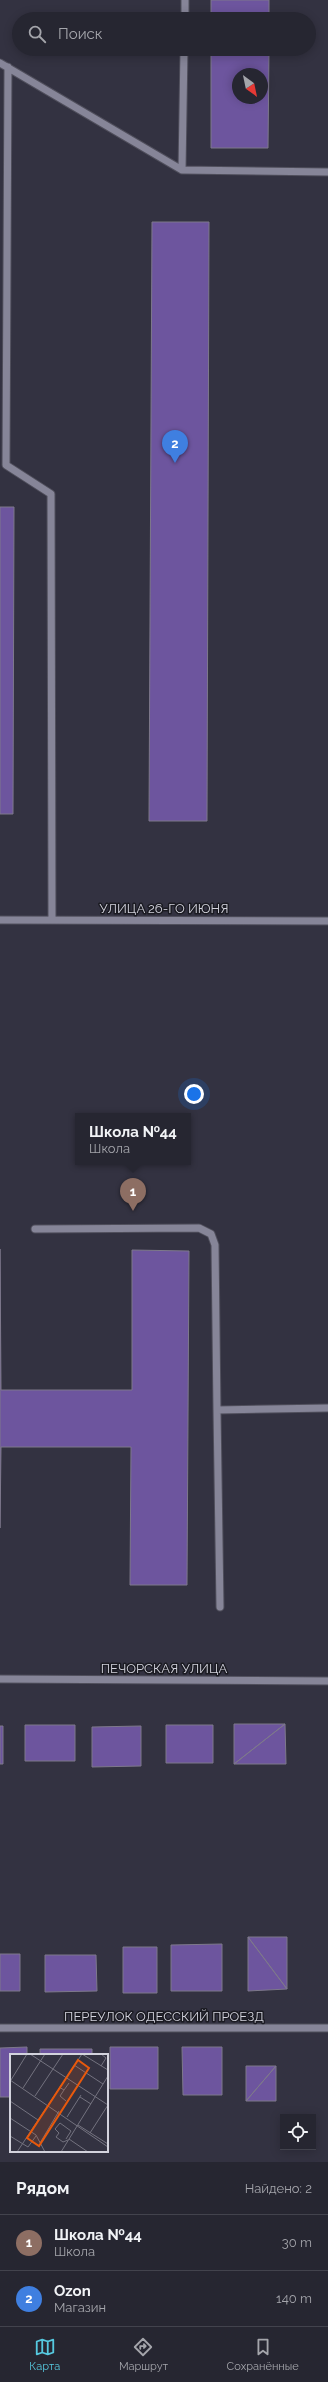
<!DOCTYPE html>
<html lang="ru">
<head>
<meta charset="utf-8">
<style>
  :root { --surface:#262631; --page:#32323d; --text:#f1f3f6; --muted:#a4a5ab; --line:#42434d; --accent:#56c9e0 }
  body { margin:0; font-family:Raleway,sans-serif; background:var(--page); color:var(--text) }
  .controls { position:absolute; right:12px; bottom:12px; display:grid; overflow:hidden; border-radius:0px; box-shadow:0 2px 10px #0003 }
  .controls button { width:36px; height:36px; display:grid; place-items:center; padding:0; border:0; border-bottom:1px solid var(--line); background:var(--surface); color:var(--text); font:20px sans-serif }
  .compass { position:absolute; left:232px; top:68px; width:36px; height:36px; border-radius:50%; background:var(--surface); box-shadow:0 2px 10px #0003; rotate:147deg }
  .you { position:absolute; left:194px; top:1094px; width:14px; height:14px; margin:-10px; border:3px solid #fff; border-radius:50%; background:#1a73e8; box-shadow:0 0 0 6px #1a73e833 }
  .badge { display:grid; place-items:center; width:26px; height:26px; border-radius:50%; background:var(--accent); color:#fff; font-size:13px; font-weight:700 }
  .pin { position:absolute; translate:-50% -33px; filter:drop-shadow(0 1px 2px #0008) }
  .pin::after { content:''; position:absolute; top:21px; width:14px; height:12px; background:inherit; clip-path:polygon(0 0,100% 0,50% 100%) }
  .popup { position:absolute; left:75px; top:1113px; width:116px; height:52px; box-sizing:border-box; display:grid; place-content:center; border-radius:0px; background:var(--surface); filter:drop-shadow(0 1px 3px #0005); font-size:13px; white-space:nowrap; color:var(--muted) }
  .popup b { font-size:15px; color:var(--text) }
  .popup::after { content:''; position:absolute; left:50%; top:100%; margin-left:-8px; border:8px solid transparent; border-top-color:var(--surface) }
  .list { margin:0; padding:0; list-style:none }
  h2 { display:flex; justify-content:space-between; align-items:center; height:52px; margin:0; padding:0 16px; font-size:17px }
  h2 small { font-size:13px; font-weight:400; color:var(--muted) }
  .list li { display:grid; grid-template-columns:26px 1fr auto; gap:12px; align-items:center; box-sizing:border-box; height:56px; padding:0 16px; border-top:1px solid var(--line) }
  .list b { display:block; font-size:15px; white-space:nowrap }
  .list p { margin:0; font-size:13px; white-space:nowrap; color:var(--muted) }
  .list em { font-size:13px; font-style:normal; color:var(--muted) }
  .icon { flex:none; width:22px; height:22px; fill:none; stroke:currentColor; stroke-width:2; stroke-linecap:round; stroke-linejoin:round }
  .map { position:relative; flex:none; width:328px; height:2162px; overflow:hidden }
  .search { position:absolute; background:var(--surface); box-shadow:0 2px 10px #0003; left:12px; right:12px; top:12px; height:44px; display:flex; align-items:center; gap:10px; box-sizing:border-box; padding:0 14px; border-radius:22px; color:var(--muted); font-size:15px }
  .sheet { height:164px; background:var(--surface) }
  nav { display:flex; justify-content:space-around; align-items:center; box-sizing:border-box; height:56px; border-top:1px solid var(--line); background:var(--surface); font-size:11px; color:var(--muted) }
  nav a { display:grid; justify-items:center; gap:2px }
  nav .on { color:var(--accent) }
  .map>svg:first-child { display:block }
  .building { fill:#6d559e; stroke:#7e798b; fill-rule:evenodd }
  .lines { fill:none; stroke-linecap:round; stroke-linejoin:round }
  .minor-casing { stroke:#4f4e5b; stroke-width:9 }
  .minor { stroke:#868598; stroke-width:7 }
  .labels { text-anchor:middle; stroke-width:3; stroke-linejoin:round; paint-order:stroke }
  .street-label { font-size:13px; fill:#d3d3dd; stroke:#1b1b22 }
  .inset-road { fill:none; stroke:#73727f; stroke-width:1 }
  .view { fill:#e8590c; fill-opacity:0.15; stroke:#e8590c; stroke-width:2 }
  .inset-edge { fill:none; stroke:#d3d3dd; stroke-width:2 }
</style>
</head>
<body>
<div class="map">
<svg width="328" height="2162" viewBox="0 0 328 2162">
  <rect width="100%" height="100%" fill="#333241"/>
  <path class="building" d="M 211,0 L 269,0 L 269,19 L 211,19 Z
    M 211,49 L 269,49 L 268,148 L 211,148 ZM 238,74 L 262,74 L 262,98 L 238,98 Z
    M 152,222 L 209,222 L 207,821 L 149,821 Z
    M 0,507 L 14,507 L 13,814 L 0,814 Z
    M 0,1249 L 1,1390 L 132,1390 L 132,1250 L 189,1251 L 187,1585 L 130,1585 L 131,1447 L 1,1447 L 0,1528 Z
    M 234,1724 L 285,1724 L 234,1764 Z
    M 285,1724 L 286,1764 L 234,1764 Z
    M 25,1725 L 75,1725 L 75,1761 L 25,1761 Z
    M 166,1725 L 213,1725 L 213,1763 L 166,1763 Z
    M 0,1726 L 3,1726 L 3,1764 L 0,1764 Z
    M 141,1726 L 141,1766 L 92,1767 L 92,1727 Z
    M 248,1937 L 287,1989 L 248,1991 Z
    M 248,1937 L 287,1937 L 287,1989 Z
    M 222,1944 L 222,1991 L 171,1991 L 171,1945 Z
    M 123,1947 L 157,1947 L 157,1993 L 123,1993 Z
    M 0,1954 L 20,1954 L 20,1991 L 0,1991 Z
    M 45,1955 L 96,1955 L 97,1991 L 45,1992 Z
    M 27,2047 L 27,2055 L 11,2055 L 11,2097 L 0,2097 L 0,2048 Z
    M 110,2047 L 158,2047 L 158,2089 L 110,2089 Z
    M 182,2047 L 222,2047 L 222,2095 L 183,2095 Z
    M 40,2049 L 92,2049 L 92,2055 L 40,2055 Z
    M 246,2066 L 276,2066 L 246,2101 Z
    M 276,2066 L 276,2101 L 246,2101 Z"/>
  <g class="lines">
    <defs>
      <path id="minor" d="M 185,19 L 185,0
        M 0,63 L 182,170 L 328,172
        M 8,67 L 6,465 L 51,494 L 52,920
        M 182,170 L 184,49
        M 0,920 L 328,921
        M 35,1229 L 199,1228 L 211,1234 L 215,1245 L 217,1410
        M 220,1607 L 217,1410 L 328,1408
        M 0,1679 L 328,1681
        M 0,2028 L 328,2028"/>
    </defs>
    <use href="#minor" class="minor-casing"/>
    <use href="#minor" class="minor"/>
  </g>
  <g class="labels">
    <g class="street-label">
      <text x="164" y="913">УЛИЦА 26-ГО ИЮНЯ</text>
      <text x="164" y="1673">ПЕЧОРСКАЯ УЛИЦА</text>
      <text x="164" y="2021">ПЕРЕУЛОК ОДЕССКИЙ ПРОЕЗД</text>
    </g>
  </g>
  <g transform="translate(10 2054)">
    <rect width="98" height="98" fill="#333241"/>
    <path class="inset-road" d="M 20,0 L 98,51M 72,0 L 98,16M 91,0 L 96,4 L 91,12M 64,11 L 93,30M 0,26 L 98,93M 1,26 L 17,0M 49,33 L 54,36 L 59,29M 13,34 L 35,0M 54,36 L 50,42 L 56,47M 25,42 L 53,0M 70,43 L 81,50M 0,47 L 28,66M 57,63 L 71,41M 0,64 L 26,81 L 35,98M 68,71 L 98,90M 80,79 L 98,51M 0,82 L 18,93 L 26,82M 56,85 L 61,77 L 50,69 L 45,75 L 49,79 L 46,83 L 53,88 L 58,86M 59,85 L 78,98M 30,89 L 49,57M 7,98 L 72,0M 51,98 L 98,22"/>
    <path class="view" d="M 68,6 L 79,14 L 29,92 L 17,84 Z"/>
    <rect width="98" height="98" class="inset-edge"/>
  </g>
</svg>
<div class="controls">
<button><svg class="icon" aria-label="locate" viewBox="0 0 24 24"><circle cx="12" cy="12" r="6"/><path d="M12 2v4M12 18v4M2 12h4M18 12h4"/></svg></button>
</div>
<svg class="compass" viewBox="-18 -18 36 36"><path d="M0-13l5 13h-10z" fill="#e53935"/><path d="M0 13l5-13h-10z" fill="#a4a5ab"/></svg>
<div class="you"></div>
<div class="pin badge" style="left:133px;top:1211px;background:#8d6e63">1</div>
<div class="popup"><b>Школа №44</b>Школа</div>
<div class="pin badge" style="left:175px;top:463px;background:#3f7fe0">2</div>
<div class="search"><svg class="icon" aria-label="search" viewBox="0 0 24 24"><circle cx="10" cy="10" r="6"/><path d="M15 15l6 6"/></svg>Поиск</div>
</div>
<section class="sheet">
<h2>Рядом<small>Найдено: 2</small></h2>
<ul class="list">
<li><span class="badge" style="background:#8d6e63">1</span><div><b>Школа №44</b><p>Школа</p></div><em>30 m</em></li>
<li><span class="badge" style="background:#3f7fe0">2</span><div><b>Ozon</b><p>Магазин</p></div><em>140 m</em></li>
</ul>
</section>
<nav>
<a class="on"><svg class="icon" aria-label="map" viewBox="0 0 24 24"><path d="M3 6l6-2 6 2 6-2v14l-6 2-6-2-6 2zM9 4v14M15 6v14"/></svg>Карта</a>
<a><svg class="icon" aria-label="directions" viewBox="0 0 24 24"><path d="M12 3l9 9-9 9-9-9zM9 14v-3h6M13 9l2 2-2 2"/></svg>Маршрут</a>
<a><svg class="icon" aria-label="saved" viewBox="0 0 24 24"><path d="M7 4h10v16l-5-4-5 4z"/></svg>Сохранённые</a>
</nav>
</body>
</html>
